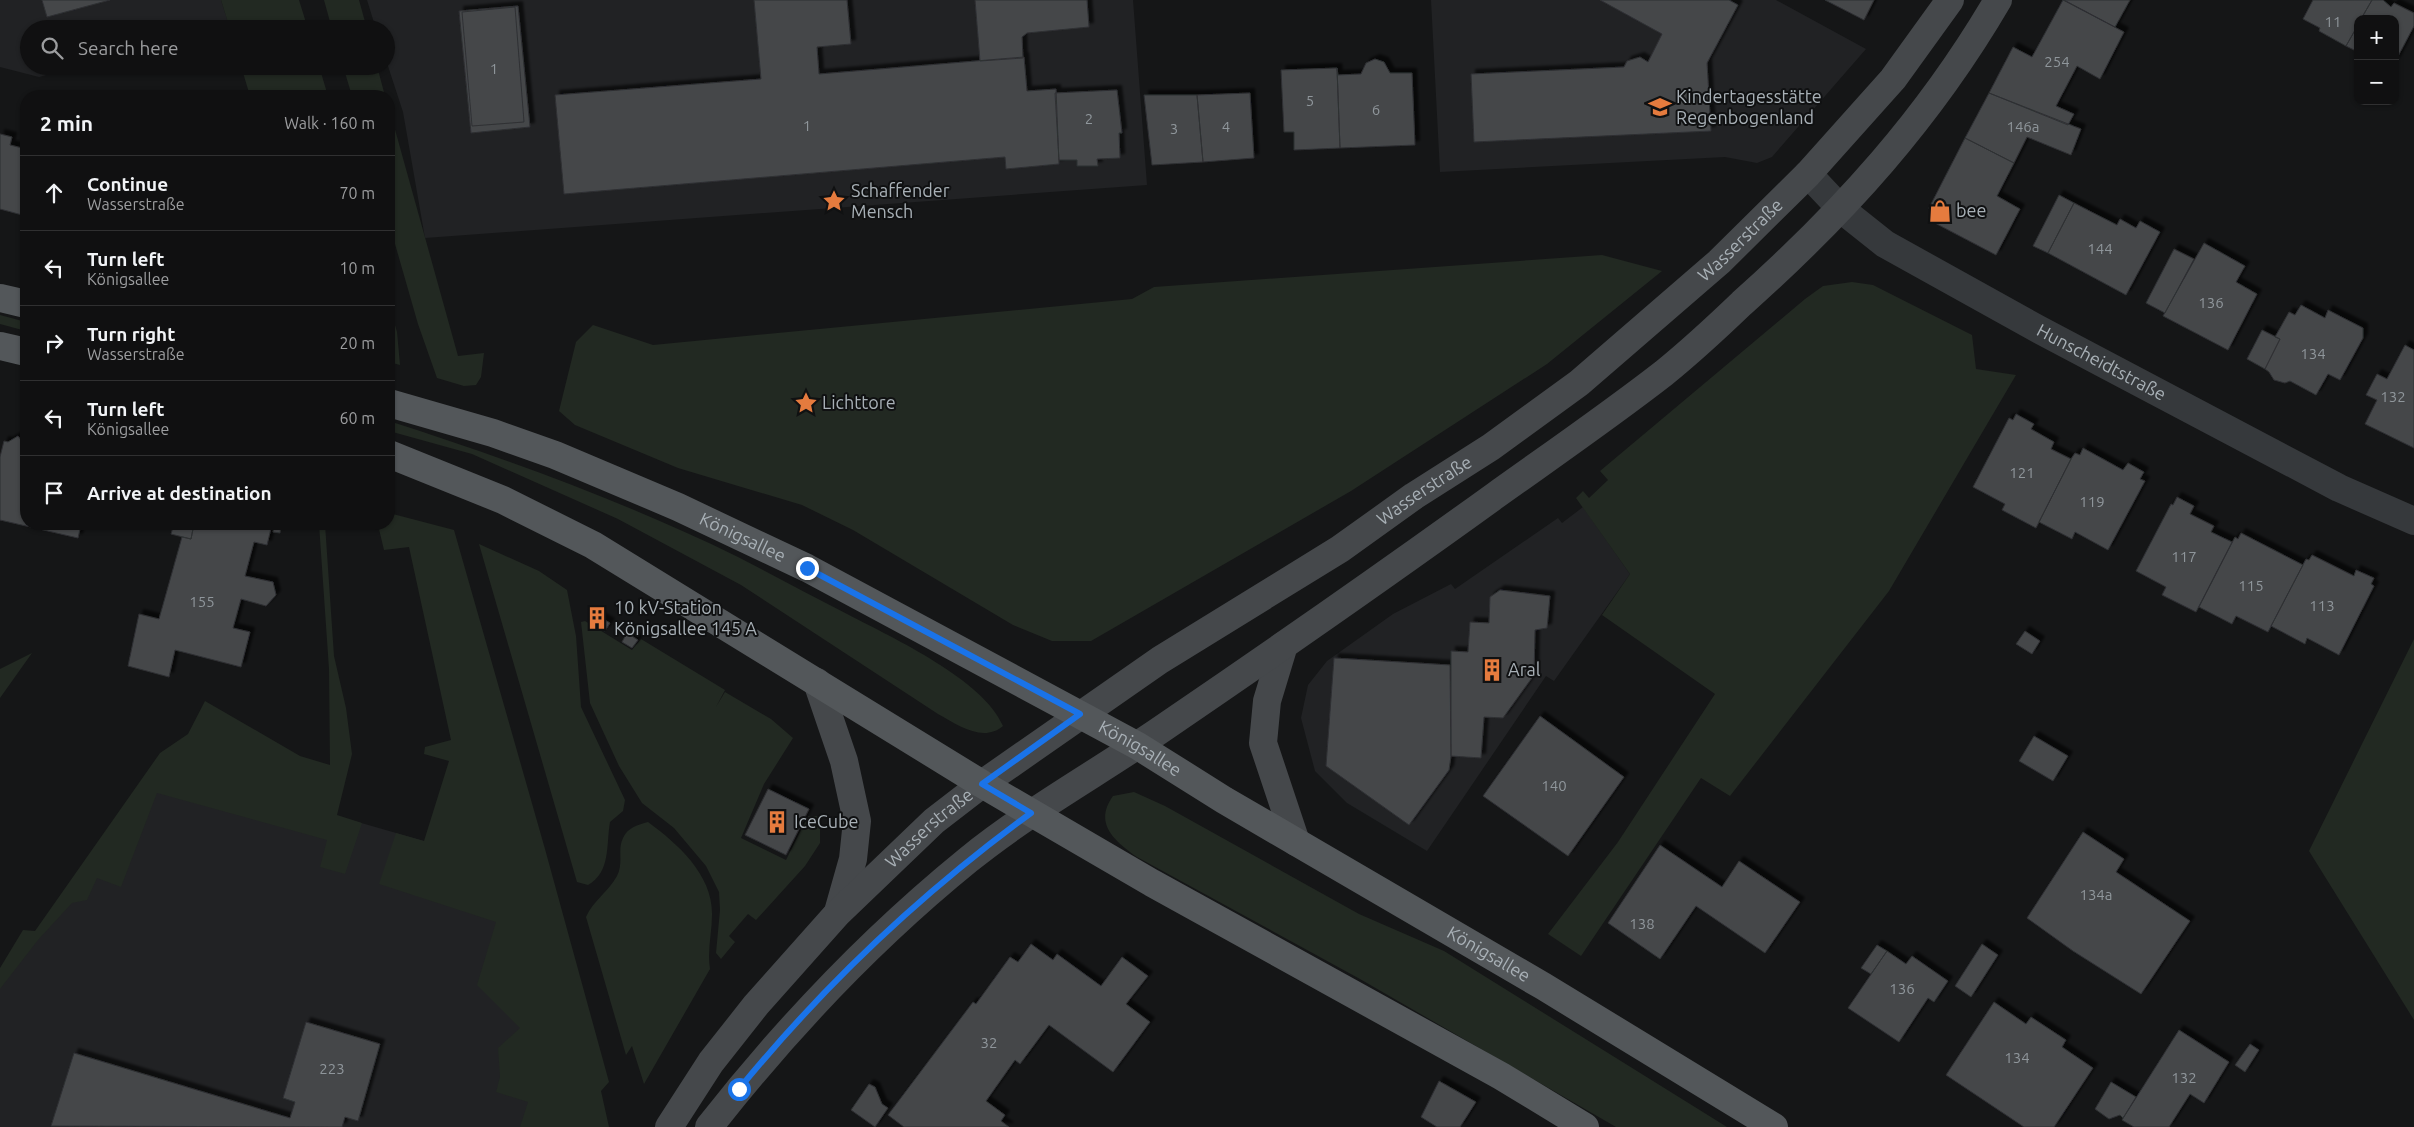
<!DOCTYPE html>
<html lang="en">
<head>
<meta charset="utf-8">
<style>
  :root { --surface:#101011; --page:#1e1e1f; --text:#f1f3f6; --muted:#9c9d9f; --line:#303031 }
  body { margin:0; font-family:Ubuntu,sans-serif; background:var(--page); color:var(--text) }
  .controls { position:absolute; right:15px; top:15px; display:grid; overflow:hidden; border-radius:10px; box-shadow:0 1px 4px #0004 }
  .controls button { width:45px; height:45px; display:grid; place-items:center; padding:0; border:0; border-bottom:1px solid var(--line); background:var(--surface); color:var(--text); font:25px sans-serif }
  .stop { position:absolute; width:15px; height:15px; margin:-11px; border:4px solid #1a73e8; border-radius:50%; background:#fff }
  .stop.end { background:#1a73e8; border-color:#fff; box-shadow:0 1px 5px #0008 }
  .list { margin:0; padding:0; list-style:none }
  h2 { display:flex; justify-content:space-between; align-items:center; height:65px; margin:0; padding:0 20px; font-size:21px }
  h2 small { font-size:16px; font-weight:400; color:var(--muted) }
  .list li { display:grid; grid-template-columns:32px 1fr auto; gap:15px; align-items:center; box-sizing:border-box; height:75px; padding:0 20px; border-top:1px solid var(--line) }
  .list b { display:block; font-size:19px; white-space:nowrap }
  .list p { margin:0; font-size:16px; white-space:nowrap; color:var(--muted) }
  .list em { font-size:16px; font-style:normal; color:var(--muted) }
  .icon { flex:none; width:28px; height:28px; fill:none; stroke:currentColor; stroke-width:2; stroke-linecap:round; stroke-linejoin:round }
  .map { position:relative; flex:none; width:2414px; height:1127px; overflow:hidden }
  .search { position:absolute; background:var(--surface); box-shadow:0 1px 4px #0004; left:20px; top:20px; width:375px; height:55px; display:flex; align-items:center; gap:12px; box-sizing:border-box; padding:0 18px; border-radius:28px; color:var(--muted); font-size:19px }
  .panel { position:absolute; background:var(--surface); box-shadow:0 1px 4px #0004; left:20px; top:90px; width:375px; height:440px; border-radius:20px }
  .map>svg:first-child { display:block }
  .built { fill:#212224 }
  .green { fill:#222922 }
  .building { fill:#44474a; stroke:#2f3033; filter:url(#shadow) }
  .lines { fill:none; stroke-linecap:round; stroke-linejoin:round }
  .minor { stroke:#36393c; stroke-width:28 }
  .secondary { stroke:#45484b; stroke-width:28 }
  .primary { stroke:#53575a; stroke-width:28 }
  .route { stroke:#1a73e8; stroke-width:6 }
  .labels { text-anchor:middle; stroke-width:4; stroke-linejoin:round; paint-order:stroke }
  .number-label { font-size:15px; fill:#8f969b }
  .poi-label { font-size:18px; fill:#a8b0b6; stroke:#101112; text-anchor:start }
  .street-label { font-size:18px; fill:#a8b0b6; stroke:#101112 }
</style>
</head>
<body>
<div class="map">
<svg width="2414" height="1127" viewBox="0 0 2414 1127">
  <defs>
    <filter id="shadow"><feDropShadow dx="4.5" dy="-4.5" stdDeviation="1" flood-color="#0009"/></filter>
  </defs>
  <rect width="100%" height="100%" fill="#151617"/>
  <path class="built" d="M 0,0 L 221,0 L 229,25 L 214,29 L 29,29 L 29,66 L 78,66 L 39,77 L 0,67 Z
    M 367,0 L 1133,0 L 1147,185 L 425,238 L 403,112 L 386,60 L 386,29 L 376,29 Z
    M 1431,0 L 1776,0 L 1866,49 L 1772,157 L 1757,163 L 1725,157 L 1440,172 Z
    M 1583,507 L 1630,574 L 1554,681 L 1546,676 L 1427,851 L 1347,803 L 1315,771 L 1301,718 L 1308,685 L 1327,661 L 1393,614 L 1451,584 L 1455,589 L 1558,518 L 1562,523 Z
    M 164,755 L 337,816 L 424,841 L 507,885 L 560,1040 L 522,1127 L 0,1127 L 0,978 L 36,935 Z"/>
  <path class="green" d="M 221,0 L 299,0 L 308,29 L 230,29 Z
    M 324,0 L 359,0 L 367,29 L 332,29 Z
    M 241,66 L 319,66 L 328,96 L 250,96 Z
    M 343,66 L 377,66 L 385,96 L 352,96 Z
    M 389,108 L 458,356 L 484,353 L 481,377 L 476,385 L 464,386 L 437,378 L 418,324 L 389,223 Z
    M 1602,255 L 1662,271 L 1547,364 L 1351,491 L 1091,641 L 1052,641 L 1013,625 L 853,530 L 802,505 L 678,468 L 575,425 L 559,411 L 576,342 L 593,325 L 653,345 L 1132,299 L 1154,287 Z
    M 1852,282 L 1873,285 L 1972,335 L 1976,369 L 2016,375 L 1889,591 L 1730,796 L 1701,778 L 1581,956 L 1548,934 L 1618,842 L 1715,694 L 1602,615 L 1630,574 L 1576,498 L 1583,491 L 1589,498 L 1608,480 L 1600,471 L 1805,299 L 1823,286 Z
    M 389,304 L 397,332 L 400,365 L 389,362 Z
    M 0,315 L 26,322 L 26,331 L 0,324 Z
    M 389,421 C 507,459 626,502 738,557 C 775,576 812,596 849,615 C 893,638 984,680 1003,726 C 983,743 958,725 938,714 L 741,585 L 618,519 L 472,454 L 389,431 Z
    M 389,513 L 454,530 L 545,849 L 609,1082 L 601,1091 L 609,1127 L 520,1127 L 528,1102 L 496,1092 L 500,1077 L 498,1048 L 520,1028 L 477,985 L 496,922 L 379,884 L 396,833 L 424,841 L 449,761 L 424,754 L 425,747 L 451,740 L 409,547 L 384,550 L 378,525 L 348,528 L 348,524 L 389,524 Z
    M 319,524 L 325,524 L 334,656 L 346,708 L 352,754 L 337,815 L 362,823 L 345,874 L 320,867 L 327,840 L 157,793 L 121,887 L 97,878 L 87,900 L 72,903 L 38,940 L 0,989 L 0,968 L 23,930 L 35,931 L 160,753 L 188,734 L 205,701 L 300,756 L 330,765 L 329,669 Z
    M 479,544 L 539,571 L 567,590 L 576,636 L 581,707 L 625,800 L 623,811 L 610,822 C 606,845 611,872 588,885 L 577,882 Z
    M 585,621 L 632,650 L 641,639 L 725,690 L 716,707 L 725,692 L 771,719 L 793,738 L 764,784 L 741,838 L 786,860 L 808,816 L 820,816 L 820,843 L 805,866 L 756,920 L 748,914 L 729,936 L 735,942 L 721,959 L 716,953 L 720,910 L 719,892 L 706,866 L 674,828 L 642,803 L 619,766 L 590,703 L 581,622 Z
    M 2414,639 L 2414,1020 L 2309,851 Z
    M 32,653 L 0,698 L 0,669 Z
    M 1134,792 L 1165,806 L 1359,914 L 1444,951 L 1727,1127 L 1616,1127 L 1360,979 L 1137,857 C 1115,841 1093,824 1113,796 Z
    M 648,822 C 678,844 713,875 712,915 C 712,933 707,950 710,969 L 644,1084 L 632,1046 L 626,1055 L 586,917 C 593,901 608,892 617,876 C 624,862 617,850 623,838 C 628,827 638,825 648,822 Z"/>
  <path class="building" d="M 42,0 L 110,0 L 47,17 Z
    M 754,0 L 847,0 L 851,44 L 817,47 L 819,74 L 1024,57 L 1027,91 L 1056,89 L 1059,164 L 1006,169 L 1005,157 L 564,194 L 555,95 L 761,79 Z
    M 975,0 L 1087,0 L 1089,27 L 1027,33 L 1022,37 L 1023,58 L 980,61 Z
    M 1600,0 L 1729,0 L 1738,5 L 1707,63 L 1711,131 L 1474,142 L 1471,74 L 1624,67 L 1627,61 L 1640,57 L 1648,62 L 1662,34 Z
    M 1825,0 L 1874,0 L 1864,20 Z
    M 2063,0 L 2124,32 L 2100,79 L 2077,66 L 2056,106 L 2074,114 L 2068,125 L 1989,93 L 2013,47 L 2032,57 Z
    M 2064,0 L 2130,0 L 2115,27 Z
    M 2313,0 L 2372,0 L 2361,19 L 2358,19 L 2358,25 L 2346,46 L 2319,31 L 2320,28 L 2303,19 Z
    M 2372,0 L 2383,0 L 2391,7 L 2394,3 L 2414,13 L 2414,26 L 2395,62 L 2395,19 L 2361,19 Z
    M 518,6 L 530,127 L 471,133 L 459,11 Z
    M 515,7 L 524,122 L 472,126 L 462,12 Z
    M 2358,25 L 2358,52 L 2346,46 Z
    M 1375,59 L 1384,62 L 1390,73 L 1412,73 L 1415,145 L 1340,148 L 1337,68 L 1338,75 L 1361,74 L 1366,63 Z
    M 1337,68 L 1340,148 L 1294,150 L 1294,132 L 1284,132 L 1281,70 Z
    M 1117,90 L 1122,133 L 1119,133 L 1120,158 L 1097,159 L 1098,166 L 1077,166 L 1077,160 L 1059,160 L 1055,93 Z
    M 1250,93 L 1254,158 L 1203,162 L 1197,95 Z
    M 1989,93 L 2081,129 L 2071,155 L 2027,137 L 2014,163 L 1965,138 Z
    M 1144,95 L 1197,95 L 1203,162 L 1152,165 Z
    M 0,134 L 12,137 L 10,145 L 26,149 L 26,216 L 0,209 Z
    M 1965,138 L 2014,163 L 1997,196 L 2020,209 L 1996,255 L 1933,222 L 1929,208 Z
    M 2059,195 L 2074,203 L 2048,253 L 2033,246 Z
    M 2074,203 L 2117,225 L 2120,219 L 2136,228 L 2140,221 L 2160,232 L 2126,295 L 2048,253 Z
    M 2204,243 L 2245,266 L 2236,282 L 2257,294 L 2228,350 L 2163,316 Z
    M 2174,249 L 2194,259 L 2165,313 L 2146,303 Z
    M 2301,305 L 2325,318 L 2328,310 L 2363,328 L 2363,338 L 2340,380 L 2328,374 L 2316,395 L 2290,381 L 2285,383 L 2274,380 L 2269,372 L 2265,369 L 2280,339 L 2275,337 L 2289,312 L 2295,315 Z
    M 2262,330 L 2280,339 L 2265,369 L 2247,359 Z
    M 2405,345 L 2414,350 L 2414,448 L 2365,424 L 2377,400 L 2366,395 L 2377,374 L 2387,379 Z
    M 2016,414 L 2034,424 L 2031,429 L 2054,442 L 2051,449 L 2071,459 L 2036,528 L 2002,510 L 2005,504 L 1973,487 L 2009,418 L 2013,420 Z
    M 18,436 L 26,446 L 26,524 L 81,524 L 78,538 L 0,520 L 0,457 L 4,441 L 8,442 Z
    M 2083,448 L 2123,470 L 2128,463 L 2144,472 L 2140,479 L 2145,481 L 2108,550 L 2075,532 L 2072,539 L 2039,522 L 2071,459 L 2075,453 L 2080,455 Z
    M 2177,497 L 2194,506 L 2190,514 L 2214,526 L 2211,532 L 2232,542 L 2196,612 L 2162,595 L 2166,587 L 2136,571 L 2171,504 L 2173,505 Z
    M 174,524 L 194,524 L 191,539 L 171,534 Z
    M 194,524 L 272,524 L 267,545 L 254,542 L 245,576 L 273,582 L 276,595 L 266,606 L 241,599 L 233,628 L 250,632 L 241,667 L 175,650 L 169,677 L 128,666 L 139,614 L 159,619 L 182,537 L 191,539 Z
    M 275,524 L 281,524 L 280,533 L 273,532 Z
    M 2241,533 L 2303,565 L 2268,632 L 2236,616 L 2232,624 L 2199,607 L 2235,537 L 2238,539 Z
    M 2312,555 L 2354,576 L 2356,570 L 2374,578 L 2371,584 L 2374,586 L 2339,655 L 2307,638 L 2305,644 L 2271,626 L 2306,559 L 2309,560 Z
    M 1500,590 L 1550,596 L 1547,628 L 1535,630 L 1534,675 L 1503,718 L 1484,717 L 1481,758 L 1451,756 L 1451,651 L 1468,652 L 1470,622 L 1489,623 L 1490,597 Z
    M 595,614 L 610,623 L 605,631 L 590,623 Z
    M 2025,631 L 2040,641 L 2032,654 L 2016,644 Z
    M 627,633 L 638,640 L 632,648 L 622,642 Z
    M 1334,658 L 1450,665 L 1451,756 L 1449,770 L 1409,825 L 1326,766 Z
    M 1540,716 L 1624,777 L 1568,856 L 1483,796 Z
    M 2034,736 L 2068,756 L 2053,781 L 2019,761 Z
    M 768,789 L 809,809 L 786,855 L 745,835 Z
    M 2083,832 L 2124,859 L 2116,872 L 2190,921 L 2141,994 L 2073,951 L 2027,918 Z
    M 1660,845 L 1722,887 L 1739,861 L 1800,902 L 1765,953 L 1696,906 L 1660,959 L 1608,923 Z
    M 1031,944 L 1053,960 L 1057,954 L 1101,986 L 1122,957 L 1148,976 L 1126,1004 L 1150,1022 L 1113,1072 L 1049,1025 L 1020,1064 L 1015,1060 L 986,1101 L 1005,1115 L 1001,1121 L 1009,1127 L 904,1127 L 888,1115 L 973,1002 L 976,1004 L 1010,957 L 1018,962 Z
    M 1982,944 L 1998,955 L 1971,997 L 1955,986 Z
    M 1877,945 L 1887,951 L 1871,974 L 1861,968 Z
    M 1887,951 L 1906,964 L 1912,956 L 1948,981 L 1934,1002 L 1928,998 L 1899,1042 L 1848,1008 Z
    M 1994,1002 L 2026,1024 L 2031,1017 L 2066,1040 L 2062,1047 L 2093,1068 L 2054,1127 L 2024,1127 L 1946,1075 Z
    M 306,1022 L 380,1044 L 358,1121 L 345,1117 L 342,1127 L 51,1126 L 74,1053 L 290,1118 L 295,1102 L 283,1098 Z
    M 2179,1030 L 2229,1062 L 2204,1103 L 2190,1094 L 2169,1127 L 2134,1127 L 2122,1120 Z
    M 2250,1044 L 2259,1050 L 2245,1072 L 2235,1065 Z
    M 1439,1081 L 1476,1102 L 1460,1127 L 1437,1127 L 1421,1117 Z
    M 2111,1082 L 2136,1097 L 2123,1118 L 2120,1115 L 2109,1119 L 2095,1109 Z
    M 869,1084 L 875,1087 L 882,1104 L 888,1108 L 875,1127 L 851,1110 Z"/>
  <g class="lines">
    <path class="minor" id="s1" d="M 1808,174 L 1841,209 L 1885,244 L 2038,329 L 2339,488 L 2414,521"/>
    <g class="secondary">
      <path d="M 1284,645 L 1267,701 L 1263,743 L 1296,842"/>
      <path d="M 817,682 L 844,761 L 857,821 L 853,859 L 838,912"/>
      <path id="s2" d="M 669,1127 L 711,1062 L 756,1005 L 837,914 L 934,821 L 982,784 L 1160,660 L 1340,549 L 1414,496 L 1491,447 L 1579,383 L 1719,262 L 1808,174 L 1893,79 L 1950,0"/>
      <path d="M 709,1127 C 785,1030 872,938 968,860 C 1031,809 1103,770 1169,724 C 1279,649 1388,573 1496,495 C 1552,455 1610,415 1664,373 C 1691,351 1717,327 1742,303 C 1844,212 1929,118 1998,0"/>
    </g>
    <g class="primary">
      <path d="M 0,298 L 26,304"/>
      <path d="M 0,346 L 26,352"/>
      <path id="s3" d="M 389,403 L 493,433 L 555,455 L 678,507 L 807,568 L 1138,746 L 1224,800 L 1543,986 L 1774,1127"/>
      <path d="M 389,454 L 503,500 L 593,545 L 982,784 L 1152,883 L 1501,1076 L 1585,1127"/>
    </g>
  </g>
  <g class="lines">
    <path class="route" d="M 739,1089 C 824,985 923,892 1031,813 L 982,784 L 1080,714 L 807,568"/>
  </g>
  <defs>
    <symbol id="school-bare" viewBox="-9 -9 18 18"><path d="M0-5L7-2L0 1L-7-2ZM-4 1L0 2.5L4 1V4Q0 6-4 4Z" fill="#e57b3e" stroke="#101112" stroke-width="2.5" paint-order="stroke"/></symbol>
    <symbol id="sight-bare" viewBox="-9 -9 18 18"><path d="M0-6L1.8-2.2L6-1.7L2.9 1.2L3.7 5.4L0 3.3L-3.7 5.4L-2.9 1.2L-6-1.7L-1.8-2.2Z" fill="#e57b3e" stroke="#101112" stroke-width="2.5" paint-order="stroke"/></symbol>
    <symbol id="shop-bare" viewBox="-9 -9 18 18"><path d="M-5-2.5h2.3a2.7 3.5 0 0 1 5.4 0H5L5.5 6h-11ZM-1.5-2.5h3a1.5 2.3 0 0 0-3 0Z" fill="#e57b3e" stroke="#101112" stroke-width="2.5" paint-order="stroke"/></symbol>
    <symbol id="building-bare" viewBox="-9 -9 18 18"><path d="M-4-6H4V6H1V3H-1V6H-4ZM-2.5-4.3h1.7v1.8h-1.7ZM.8-4.3h1.7v1.8H.8ZM-2.5-1h1.7V.8h-1.7ZM.8-1h1.7V.8H.8Z" fill="#e57b3e" stroke="#101112" stroke-width="2.5" paint-order="stroke"/></symbol>
  </defs>
  <g fill-rule="evenodd">
    <use href="#school-bare" x="1644" y="91" width="32" height="32"/>
    <use href="#sight-bare" x="818" y="185" width="32" height="32"/>
    <use href="#shop-bare" x="1924" y="195" width="32" height="32"/>
    <use href="#sight-bare" x="790" y="387" width="32" height="32"/>
    <use href="#building-bare" x="581" y="602" width="32" height="32"/>
    <use href="#building-bare" x="1476" y="654" width="32" height="32"/>
    <use href="#building-bare" x="761" y="806" width="32" height="32"/>
  </g>
  <g class="labels">
    <g class="number-label">
      <text x="2333" y="27">11</text>
      <text x="2057" y="67">254</text>
      <text x="494" y="74">1</text>
      <text x="1310" y="106">5</text>
      <text x="1376" y="115">6</text>
      <text x="1089" y="124">2</text>
      <text x="807" y="131">1</text>
      <text x="1226" y="132">4</text>
      <text x="2023" y="132">146a</text>
      <text x="1174" y="134">3</text>
      <text x="2100" y="254">144</text>
      <text x="2211" y="308">136</text>
      <text x="2313" y="359">134</text>
      <text x="2393" y="402">132</text>
      <text x="2022" y="478">121</text>
      <text x="2092" y="507">119</text>
      <text x="2184" y="562">117</text>
      <text x="2251" y="591">115</text>
      <text x="202" y="607">155</text>
      <text x="2322" y="611">113</text>
      <text x="1554" y="791">140</text>
      <text x="2096" y="900">134a</text>
      <text x="1642" y="929">138</text>
      <text x="1902" y="994">136</text>
      <text x="989" y="1048">32</text>
      <text x="2017" y="1063">134</text>
      <text x="332" y="1074">223</text>
      <text x="2184" y="1083">132</text>
    </g>
    <g class="poi-label">
      <text x="1676" y="103">Kindertagesstätte<tspan x="1676" dy="21">Regenbogenland</tspan></text>
      <text x="851" y="197">Schaffender<tspan x="851" dy="21">Mensch</tspan></text>
      <text x="1956" y="217">bee</text>
      <text x="822" y="409">Lichttore</text>
      <text x="614" y="614">10 kV-Station<tspan x="614" dy="21">Königsallee 145 A</tspan></text>
      <text x="1508" y="676">Aral</text>
      <text x="794" y="828">IceCube</text>
    </g>
    <g class="street-label">
      <text dy="6" stroke="none"><textPath href="#s2" startOffset="1402">Wasserstraße</textPath></text>
      <text dy="6" stroke="none"><textPath href="#s1" startOffset="351">Hunscheidtstraße</textPath></text>
      <text dy="6" stroke="none"><textPath href="#s2" startOffset="998">Wasserstraße</textPath></text>
      <text dy="6" stroke="none"><textPath href="#s3" startOffset="379">Königsallee</textPath></text>
      <text dy="6" stroke="none"><textPath href="#s3" startOffset="829">Königsallee</textPath></text>
      <text dy="6" stroke="none"><textPath href="#s2" startOffset="398">Wasserstraße</textPath></text>
      <text dy="6" stroke="none"><textPath href="#s3" startOffset="1234">Königsallee</textPath></text>
    </g>
  </g>
</svg>
<div class="controls">
<button>+</button>
<button>−</button>
</div>
<div class="stop" style="left:739px;top:1089px"></div>
<div class="stop end" style="left:807px;top:568px"></div>
<div class="search"><svg class="icon" aria-label="search" viewBox="0 0 24 24"><circle cx="10" cy="10" r="6"/><path d="M15 15l6 6"/></svg>Search here</div>
<section class="panel">
<h2>2 min<small>Walk · 160 m</small></h2>
<ul class="list">
<li><svg class="icon" aria-label="ahead" viewBox="0 0 24 24"><path d="M12 20V5M6 11l6-6 6 6"/></svg><div><b>Continue</b><p>Wasserstraße</p></div><em>70 m</em></li>
<li><svg class="icon" aria-label="left" viewBox="0 0 24 24"><path d="M17 20v-9H6M10 6l-5 5 5 5"/></svg><div><b>Turn left</b><p>Königsallee</p></div><em>10 m</em></li>
<li><svg class="icon" aria-label="right" viewBox="0 0 24 24"><path d="M7 20v-9h11M14 6l5 5-5 5"/></svg><div><b>Turn right</b><p>Wasserstraße</p></div><em>20 m</em></li>
<li><svg class="icon" aria-label="left" viewBox="0 0 24 24"><path d="M17 20v-9H6M10 6l-5 5 5 5"/></svg><div><b>Turn left</b><p>Königsallee</p></div><em>60 m</em></li>
<li><svg class="icon" aria-label="arrive" viewBox="0 0 24 24"><path d="M6 21V4h12l-3 4 3 4H6"/></svg><div><b>Arrive at destination</b></div></li>
</ul>
</section>
</div>
</body>
</html>
